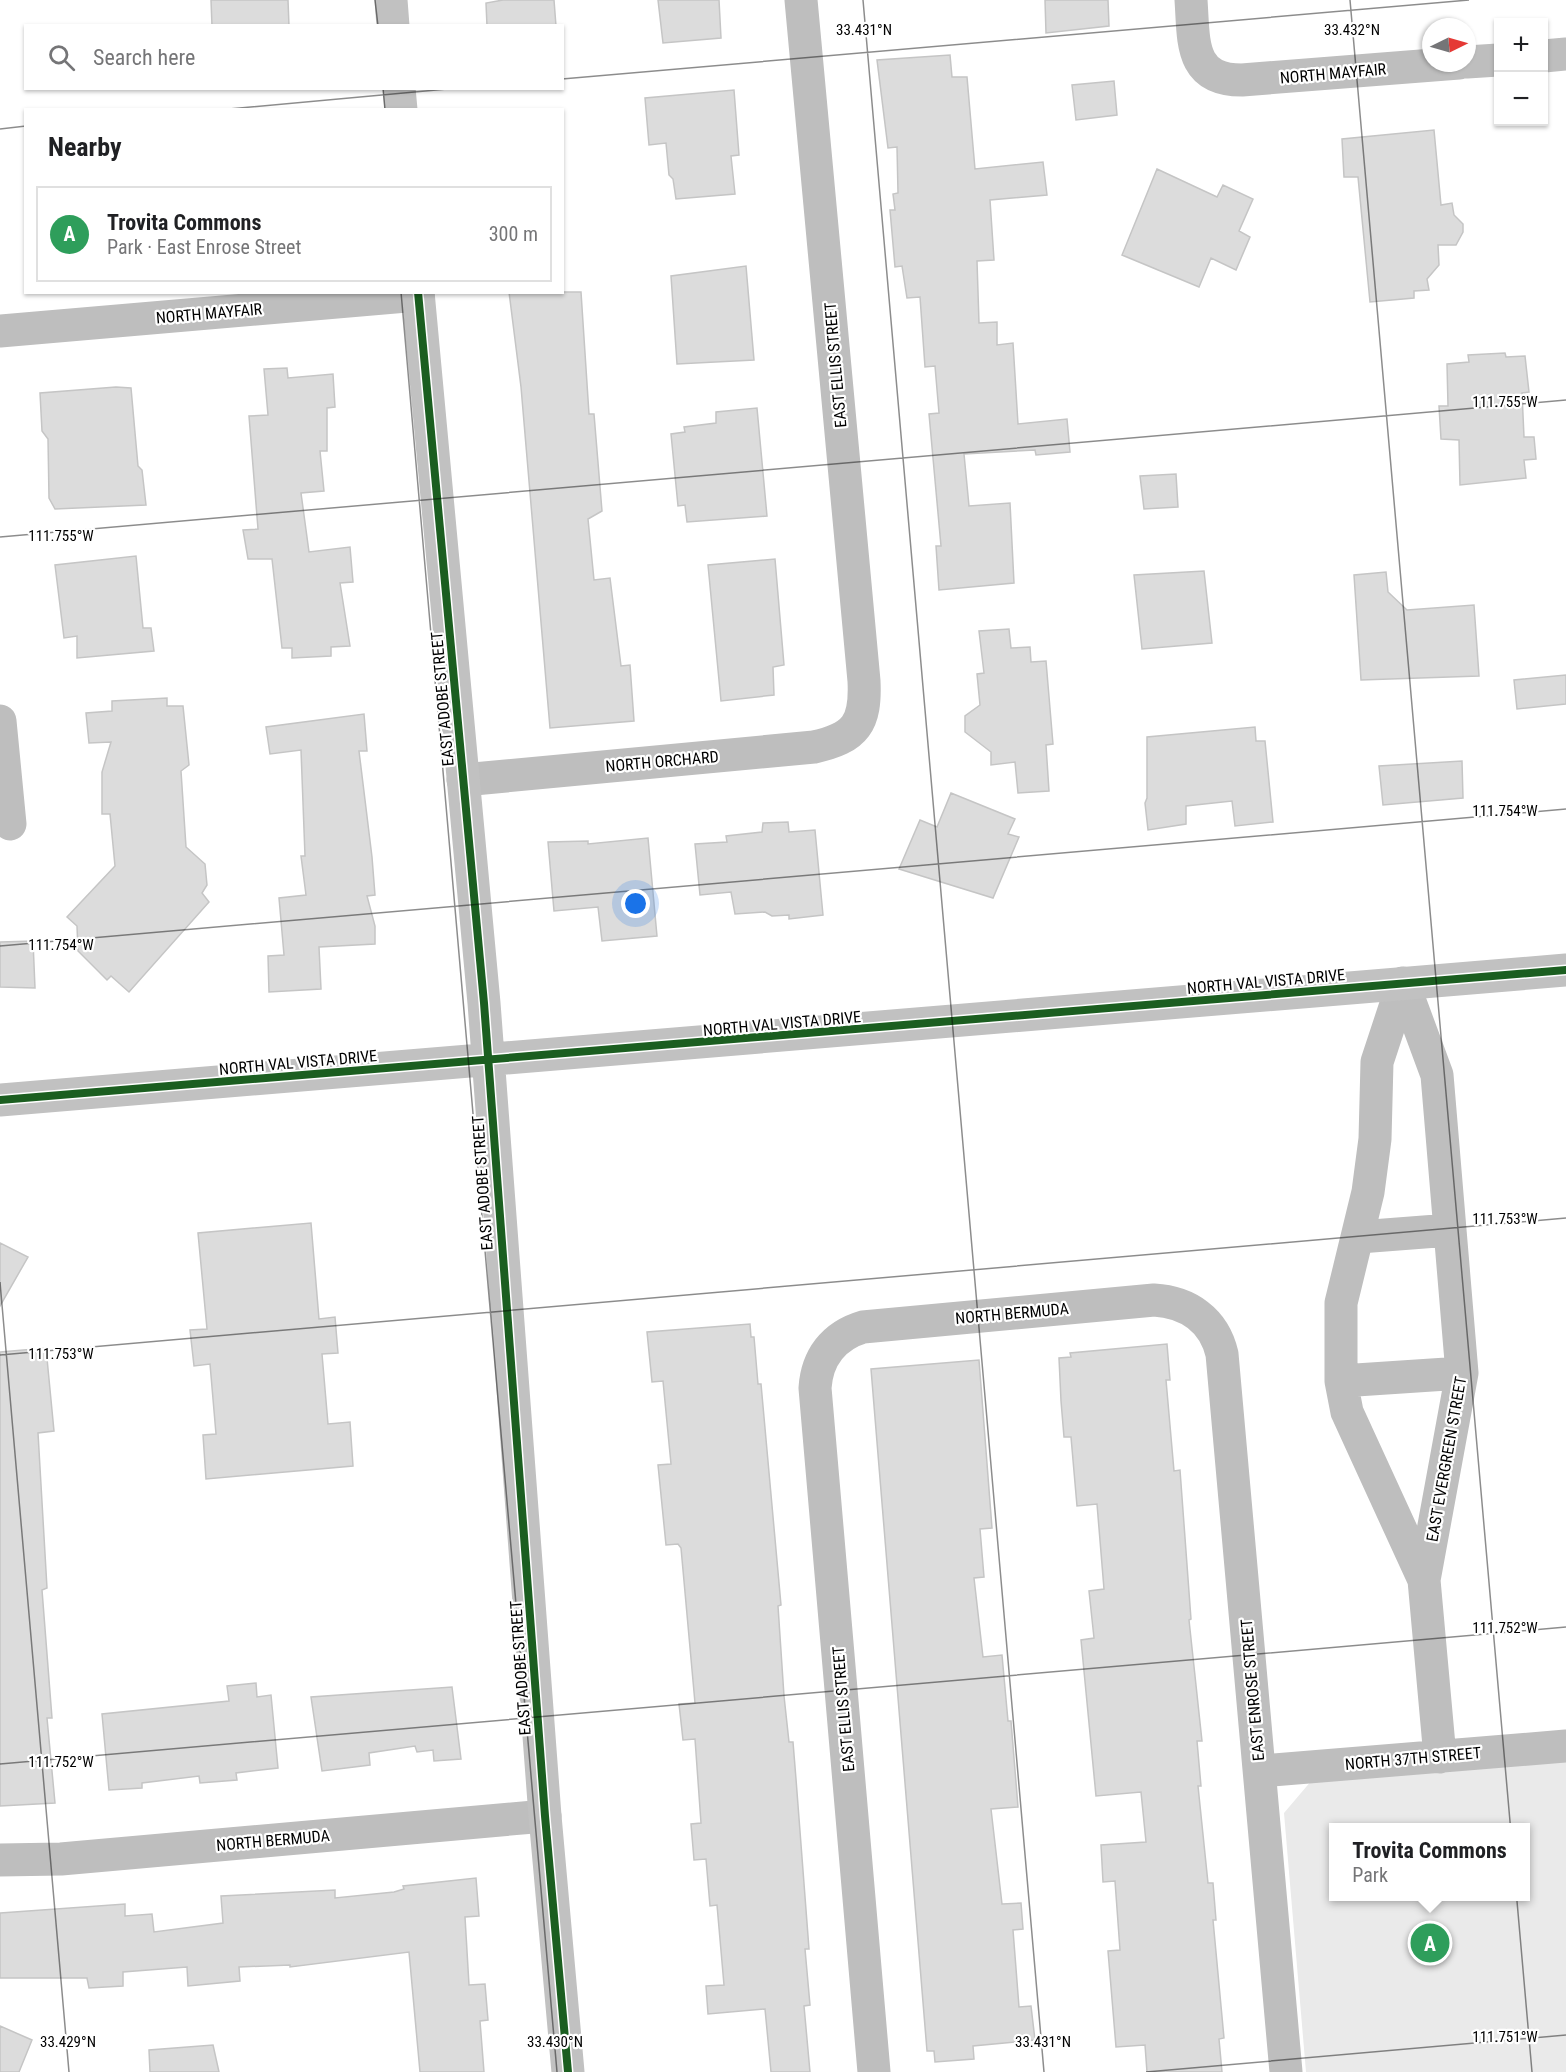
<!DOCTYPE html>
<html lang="en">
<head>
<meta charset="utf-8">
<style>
  :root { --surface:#fff; --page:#f6f6f6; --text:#202124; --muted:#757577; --line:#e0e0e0; --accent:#7c3aed }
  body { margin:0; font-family:"Roboto Condensed",sans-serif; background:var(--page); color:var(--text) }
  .controls { position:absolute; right:18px; top:18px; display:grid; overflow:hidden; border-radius:0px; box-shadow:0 2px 4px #0004 }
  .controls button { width:54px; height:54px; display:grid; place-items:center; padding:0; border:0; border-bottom:2px solid var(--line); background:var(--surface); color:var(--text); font:30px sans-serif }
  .compass { position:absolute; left:1422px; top:18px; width:54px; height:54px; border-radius:50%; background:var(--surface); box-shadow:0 2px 4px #0004; rotate:85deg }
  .you { position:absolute; left:636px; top:904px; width:21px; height:21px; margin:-15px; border:4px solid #fff; border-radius:50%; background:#1a73e8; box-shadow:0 0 0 9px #1a73e833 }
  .badge { display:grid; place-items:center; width:39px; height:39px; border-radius:50%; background:var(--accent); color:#fff; font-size:20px; font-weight:700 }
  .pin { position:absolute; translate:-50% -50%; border:3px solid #fff; box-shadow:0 2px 6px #0006 }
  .popup { position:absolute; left:1329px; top:1823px; width:201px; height:78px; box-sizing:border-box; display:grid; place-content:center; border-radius:0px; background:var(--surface); filter:drop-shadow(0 2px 4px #0005); font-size:20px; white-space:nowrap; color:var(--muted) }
  .popup b { font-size:22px; color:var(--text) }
  .popup::after { content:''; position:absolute; left:50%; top:100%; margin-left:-12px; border:12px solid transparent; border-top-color:var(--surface) }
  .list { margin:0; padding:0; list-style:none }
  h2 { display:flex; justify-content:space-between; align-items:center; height:78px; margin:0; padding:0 24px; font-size:26px }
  h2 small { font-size:20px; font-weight:400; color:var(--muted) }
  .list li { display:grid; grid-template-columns:39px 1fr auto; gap:18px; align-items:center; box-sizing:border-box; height:96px; margin:0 12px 12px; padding:0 12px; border:2px solid var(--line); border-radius:0px }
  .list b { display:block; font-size:22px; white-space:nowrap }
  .list p { margin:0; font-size:20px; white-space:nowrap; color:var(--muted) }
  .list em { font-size:20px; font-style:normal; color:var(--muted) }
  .icon { flex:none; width:33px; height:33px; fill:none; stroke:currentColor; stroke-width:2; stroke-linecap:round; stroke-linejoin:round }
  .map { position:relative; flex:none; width:1566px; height:2072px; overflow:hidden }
  .search { position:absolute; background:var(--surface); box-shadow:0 2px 4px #0004; left:24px; top:24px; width:540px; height:66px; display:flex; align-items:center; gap:15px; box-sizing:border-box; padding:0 21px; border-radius:0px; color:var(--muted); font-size:22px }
  .panel { position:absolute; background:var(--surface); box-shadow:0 2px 4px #0004; left:24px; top:108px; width:540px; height:186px; border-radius:0px }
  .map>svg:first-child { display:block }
  .green { fill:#eaeaea; fill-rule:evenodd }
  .building { fill:#dcdcdc; stroke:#c5c5c5; stroke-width:1.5 }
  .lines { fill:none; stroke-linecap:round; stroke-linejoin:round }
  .street { stroke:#bebebe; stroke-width:33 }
  .secondary { stroke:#c1c1c1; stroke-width:33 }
  .cycleway-casing { stroke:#fff; stroke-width:11 }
  .cycleway { stroke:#1b5e20; stroke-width:8 }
  .ticks { fill:none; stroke:#000; stroke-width:1.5; stroke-opacity:0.45 }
  .labels { text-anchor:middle; stroke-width:4.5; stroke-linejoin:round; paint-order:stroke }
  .street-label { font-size:16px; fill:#000; stroke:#fff }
  .ticks-label { font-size:15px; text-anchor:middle; fill:#000; stroke:#fff; stroke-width:4.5; stroke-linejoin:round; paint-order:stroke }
</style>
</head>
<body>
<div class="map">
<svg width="1566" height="2072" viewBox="0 0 1566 2072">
  <rect width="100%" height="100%" fill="#fff"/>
  <path class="green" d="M 1566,1757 L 1566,2072 L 1306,2072 L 1284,1813 L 1312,1780 ZM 1334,1828 L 1526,1828 L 1526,1896 L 1334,1896 Z"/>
  <path class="building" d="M 211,0 L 288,0 L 289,26 L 212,26 Z
    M 503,0 L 554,0 L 556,26 L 487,26 L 486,3 Z
    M 658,0 L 719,0 L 721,38 L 663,43 Z
    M 1045,0 L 1108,0 L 1109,26 L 1046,33 Z
    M 950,55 L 952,77 L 967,77 L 975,169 L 1043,162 L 1047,195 L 990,200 L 994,260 L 977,261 L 979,323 L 997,322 L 997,345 L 1013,343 L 1018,424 L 1067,419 L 1070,452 L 1036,455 L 1035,450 L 964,454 L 969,506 L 1010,503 L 1014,583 L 939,590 L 936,546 L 941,546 L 929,414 L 939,413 L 935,366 L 925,367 L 920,297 L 907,298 L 902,266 L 895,267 L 890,210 L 895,210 L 893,194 L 898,193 L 897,147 L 888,148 L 877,60 Z
    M 1114,81 L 1117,115 L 1076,120 L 1072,85 Z
    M 734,90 L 739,155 L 731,156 L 735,194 L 676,199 L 673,179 L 669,175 L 666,143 L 649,145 L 645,98 Z
    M 1434,130 L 1441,205 L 1452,203 L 1454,215 L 1463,224 L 1463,232 L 1456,245 L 1438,245 L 1439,265 L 1427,279 L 1429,290 L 1414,291 L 1414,298 L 1370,302 L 1358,177 L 1344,177 L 1342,139 Z
    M 1157,169 L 1217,197 L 1223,185 L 1253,199 L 1239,231 L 1250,237 L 1236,270 L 1211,258 L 1199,287 L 1122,255 Z
    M 746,266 L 754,360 L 677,364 L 671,276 Z
    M 509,292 L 581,292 L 589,414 L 594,414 L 602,511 L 588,519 L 594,580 L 610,578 L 621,666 L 630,665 L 634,721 L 550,728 L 521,387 Z
    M 1505,353 L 1506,357 L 1525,356 L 1529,392 L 1522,393 L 1524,437 L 1534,437 L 1536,459 L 1524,460 L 1526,478 L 1460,485 L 1459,440 L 1441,439 L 1439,406 L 1448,406 L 1447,364 L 1469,362 L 1468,355 Z
    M 287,368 L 288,378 L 333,374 L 335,407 L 327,408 L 327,451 L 320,451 L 324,491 L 301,493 L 309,552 L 350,547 L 353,582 L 340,583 L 350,646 L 331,647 L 331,656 L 292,658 L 292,648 L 282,648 L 272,559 L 248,559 L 243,530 L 258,529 L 249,416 L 268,415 L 264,369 Z
    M 116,387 L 131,388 L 138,466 L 142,470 L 146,505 L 55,509 L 49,498 L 48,439 L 42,431 L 40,393 Z
    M 757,408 L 767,516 L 687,522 L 685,505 L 678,506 L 671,434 L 685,432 L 684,427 L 716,423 L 716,412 Z
    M 1176,474 L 1178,507 L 1144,509 L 1140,476 Z
    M 136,556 L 143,628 L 151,628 L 154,651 L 77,658 L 77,636 L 64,638 L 55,565 Z
    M 775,559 L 784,665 L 773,667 L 774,695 L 721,701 L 708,565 Z
    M 1204,571 L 1212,643 L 1142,649 L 1134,575 Z
    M 1386,572 L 1388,592 L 1407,610 L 1474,605 L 1479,676 L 1361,680 L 1354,575 Z
    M 1009,629 L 1011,648 L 1030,647 L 1031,662 L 1046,661 L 1053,744 L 1046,745 L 1049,791 L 1018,793 L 1015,762 L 991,765 L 991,752 L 965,732 L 965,716 L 980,705 L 977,674 L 984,673 L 979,631 Z
    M 1566,675 L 1566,704 L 1517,709 L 1514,680 Z
    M 167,698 L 167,706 L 183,706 L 189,765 L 181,771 L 186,847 L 205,864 L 207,885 L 202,893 L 209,902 L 129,992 L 111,976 L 107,980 L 78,951 L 77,926 L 67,917 L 115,866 L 110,814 L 102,814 L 102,772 L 111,742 L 89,743 L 86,713 L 112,711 L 112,701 Z
    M 364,714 L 367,751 L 359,751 L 372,857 L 375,895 L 367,896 L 375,926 L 375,944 L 319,947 L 321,989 L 269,992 L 268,956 L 284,955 L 279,898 L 306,895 L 301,856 L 305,856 L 301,750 L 270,754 L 266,727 Z
    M 1255,727 L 1256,741 L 1265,741 L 1273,822 L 1235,826 L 1232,801 L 1186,806 L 1186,824 L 1148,830 L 1145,803 L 1147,798 L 1147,737 Z
    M 1462,761 L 1463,798 L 1383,805 L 1379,766 Z
    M 951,793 L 1015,819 L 1008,834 L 1019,837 L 993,898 L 899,869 L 920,820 L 937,827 Z
    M 788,822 L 789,832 L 815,830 L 823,915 L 789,919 L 789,915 L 772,916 L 765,912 L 735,914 L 731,892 L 700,895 L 695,844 L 727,842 L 726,836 L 762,832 L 763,823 Z
    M 648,838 L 657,936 L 602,941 L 598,907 L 554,911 L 548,842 L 588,841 L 588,844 Z
    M 33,941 L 35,988 L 0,987 L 0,942 Z
    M 311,1223 L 319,1319 L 335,1317 L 338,1353 L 322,1354 L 328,1424 L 350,1422 L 353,1466 L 206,1479 L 203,1435 L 216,1434 L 210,1364 L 194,1366 L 190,1330 L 207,1329 L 198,1233 Z
    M 0,1243 L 28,1257 L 0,1306 Z
    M 750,1324 L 751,1337 L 754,1337 L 758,1384 L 761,1384 L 781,1605 L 778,1606 L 784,1696 L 789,1742 L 793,1742 L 796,1779 L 809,1949 L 805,1949 L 810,2005 L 804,2006 L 810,2072 L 771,2072 L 765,2009 L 708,2014 L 706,1986 L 724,1985 L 717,1905 L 710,1906 L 706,1859 L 694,1860 L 691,1824 L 701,1823 L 695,1739 L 683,1740 L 679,1704 L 695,1703 L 681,1548 L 678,1544 L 666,1545 L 658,1465 L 671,1464 L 663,1381 L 652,1382 L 647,1332 Z
    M 1167,1344 L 1170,1380 L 1166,1380 L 1174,1471 L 1180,1470 L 1191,1619 L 1189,1620 L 1202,1741 L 1197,1741 L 1201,1786 L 1198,1786 L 1208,1883 L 1213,1883 L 1216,1920 L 1213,1920 L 1224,2038 L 1219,2039 L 1222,2072 L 1147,2072 L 1145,2045 L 1116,2047 L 1108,1951 L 1120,1950 L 1115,1881 L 1103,1882 L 1101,1845 L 1146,1842 L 1141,1792 L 1096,1796 L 1081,1640 L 1094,1638 L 1089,1591 L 1104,1589 L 1097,1504 L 1077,1506 L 1071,1437 L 1064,1437 L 1061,1401 L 1059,1358 L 1071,1357 L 1070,1353 Z
    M 46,1348 L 54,1431 L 38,1433 L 47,1588 L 42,1590 L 52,1718 L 47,1718 L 55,1803 L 0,1806 L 0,1352 Z
    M 979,1360 L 992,1528 L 980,1529 L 984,1577 L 974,1578 L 983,1657 L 1002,1655 L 1008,1721 L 1011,1721 L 1018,1807 L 991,1809 L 1002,1904 L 1021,1903 L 1023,1929 L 1013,1930 L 1019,2007 L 1031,2006 L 1035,2040 L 973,2046 L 974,2059 L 935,2062 L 934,2051 L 927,2051 L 871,1369 Z
    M 256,1683 L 257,1697 L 271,1695 L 278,1768 L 236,1773 L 237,1780 L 200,1783 L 199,1776 L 142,1783 L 142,1788 L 109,1790 L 102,1714 L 229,1701 L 227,1686 Z
    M 452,1687 L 461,1759 L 434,1761 L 433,1750 L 417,1752 L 415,1746 L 369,1753 L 370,1765 L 322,1771 L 311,1697 Z
    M 476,1878 L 479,1916 L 465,1917 L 469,1985 L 485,1984 L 488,2020 L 480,2021 L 484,2072 L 420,2072 L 409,1952 L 290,1967 L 290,1965 L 239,1967 L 240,1981 L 188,1986 L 187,1967 L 123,1972 L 123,1986 L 89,1988 L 87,1978 L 0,1978 L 0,1913 L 125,1904 L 125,1916 L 152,1914 L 154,1932 L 223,1923 L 221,1896 L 335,1890 L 335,1898 L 394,1892 L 404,1889 L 403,1886 Z
    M 0,2026 L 32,2040 L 19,2072 L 0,2072 Z
    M 213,2045 L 219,2072 L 150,2072 L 149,2050 Z"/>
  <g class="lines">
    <path class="street" d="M 1191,0 C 1194,41 1189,80 1242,80 L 1459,63
      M 1544,56 L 1566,54
      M 1467,62 L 1498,60
      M 0,331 L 418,295
      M 0,721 L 10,824
      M 463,780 L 814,747 C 856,738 866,723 864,681 L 801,0
      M 1403,983 L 1437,1075 L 1462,1373 L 1424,1580 L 1440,1757
      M 1403,983 L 1377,1062 L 1375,1139 L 1368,1192 L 1341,1303 L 1341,1381 L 1347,1412 L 1424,1580
      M 1359,1237 L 1450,1230
      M 1341,1381 L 1462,1373
      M 1260,1771 L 1566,1746
      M 0,1860 L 61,1859 L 545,1816
      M 874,2072 L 815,1388 C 817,1358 833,1336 863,1327 L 1154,1300 C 1188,1302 1214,1320 1222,1354 L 1286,2072"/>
    <path class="secondary" d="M 391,0 L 393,26
      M 399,88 L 401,110
      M 418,292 L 484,1003 L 545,1816 L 568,2072
      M 0,1100 L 1566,970"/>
    <defs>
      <path id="cycleway" d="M 418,292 L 484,1003 L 545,1816 L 568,2072
        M 0,1100 L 1566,970"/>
    </defs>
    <use href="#cycleway" class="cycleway-casing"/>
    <use href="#cycleway" class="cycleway"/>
  </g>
  <path class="ticks" d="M 375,0 L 378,26M 863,0 L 1044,2072M 1350,0 L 1532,2072M 562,79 L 1469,0M 383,88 L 385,110M 218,110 L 458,88M 0,129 L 26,126M 401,292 L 557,2072M 0,537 L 1566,400M 0,946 L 1566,809M 0,1282 L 69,2072M 0,1355 L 1566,1218M 0,1764 L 1566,1627M 1146,2072 L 1566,2035"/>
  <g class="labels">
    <g class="street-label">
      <text transform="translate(1333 73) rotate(-5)" y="6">NORTH MAYFAIR</text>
      <text transform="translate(209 313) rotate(-5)" y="6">NORTH MAYFAIR</text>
      <text transform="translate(835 365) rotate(-95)" y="6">EAST ELLIS STREET</text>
      <text transform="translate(442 699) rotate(-95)" y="6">EAST ADOBE STREET</text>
      <text transform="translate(662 761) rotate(-5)" y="6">NORTH ORCHARD</text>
      <text transform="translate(1266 981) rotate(-5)" y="6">NORTH VAL VISTA DRIVE</text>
      <text transform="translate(782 1023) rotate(-5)" y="6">NORTH VAL VISTA DRIVE</text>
      <text transform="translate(298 1062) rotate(-5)" y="6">NORTH VAL VISTA DRIVE</text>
      <text transform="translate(482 1183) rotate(-94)" y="6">EAST ADOBE STREET</text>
      <text transform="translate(1012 1313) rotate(-5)" y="6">NORTH BERMUDA</text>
      <text transform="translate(1446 1459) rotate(-80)" y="6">EAST EVERGREEN STREET</text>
      <text transform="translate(520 1668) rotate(-94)" y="6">EAST ADOBE STREET</text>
      <text transform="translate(1252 1690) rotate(-95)" y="6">EAST ENROSE STREET</text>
      <text transform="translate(843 1709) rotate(-95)" y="6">EAST ELLIS STREET</text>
      <text transform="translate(1413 1758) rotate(-5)" y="6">NORTH 37TH STREET</text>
      <text transform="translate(273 1840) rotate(-5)" y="6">NORTH BERMUDA</text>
    </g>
  </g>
  <g class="ticks-label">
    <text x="864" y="35">33.431°N</text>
    <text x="1352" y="35">33.432°N</text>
    <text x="1505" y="407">111.755°W</text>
    <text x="61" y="541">111.755°W</text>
    <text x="1505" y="816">111.754°W</text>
    <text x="61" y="950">111.754°W</text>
    <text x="1505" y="1224">111.753°W</text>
    <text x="61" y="1359">111.753°W</text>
    <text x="1505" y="1633">111.752°W</text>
    <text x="61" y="1767">111.752°W</text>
    <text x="1505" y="2042">111.751°W</text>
    <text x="68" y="2047">33.429°N</text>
    <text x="555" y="2047">33.430°N</text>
    <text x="1043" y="2047">33.431°N</text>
  </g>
</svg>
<div class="controls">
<button>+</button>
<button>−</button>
</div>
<svg class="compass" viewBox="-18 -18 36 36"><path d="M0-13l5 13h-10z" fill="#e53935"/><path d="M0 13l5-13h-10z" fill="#757577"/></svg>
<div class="you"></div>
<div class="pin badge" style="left:1430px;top:1943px;background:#2e9e5b">A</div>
<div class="popup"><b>Trovita Commons</b>Park</div>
<div class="search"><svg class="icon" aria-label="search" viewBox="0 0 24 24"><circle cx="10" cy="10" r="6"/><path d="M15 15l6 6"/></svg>Search here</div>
<section class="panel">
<h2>Nearby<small></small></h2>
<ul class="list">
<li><span class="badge" style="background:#2e9e5b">A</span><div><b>Trovita Commons</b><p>Park · East Enrose Street</p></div><em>300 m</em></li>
</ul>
</section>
</div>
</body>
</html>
